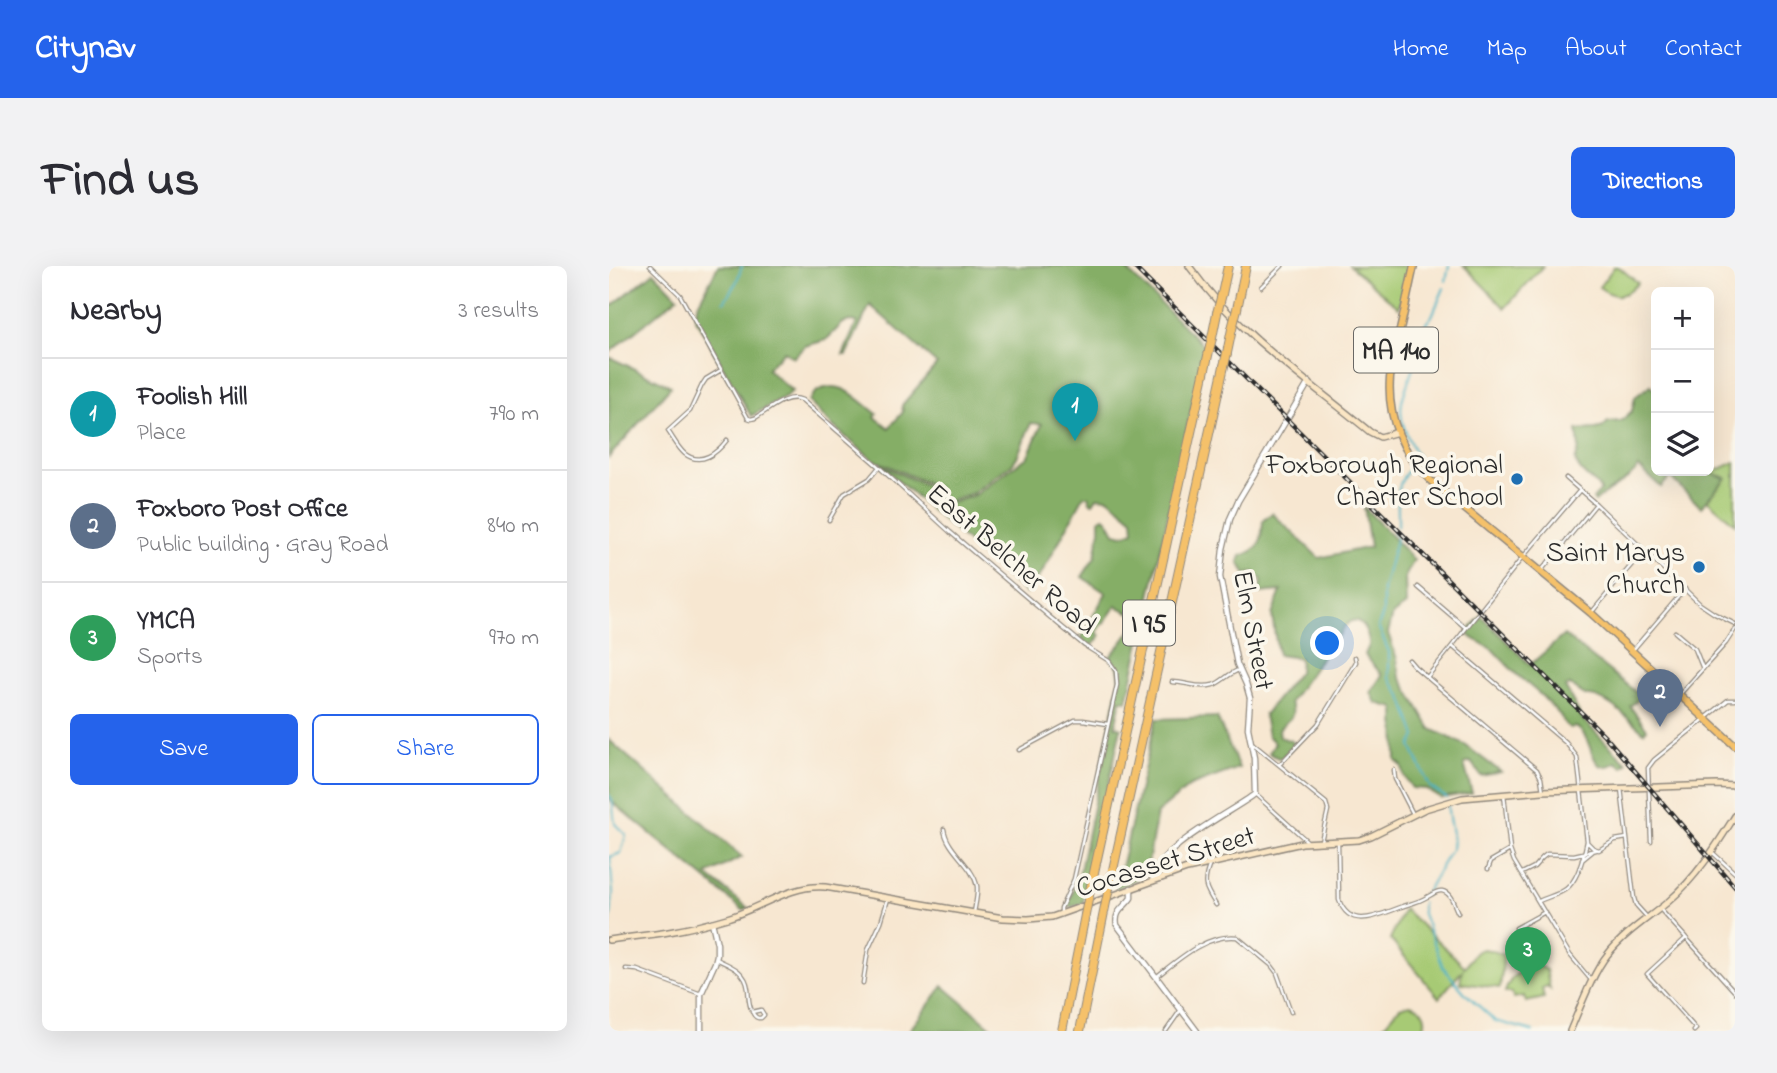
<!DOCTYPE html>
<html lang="en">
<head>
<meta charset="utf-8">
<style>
  :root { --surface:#fff; --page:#f2f2f3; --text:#2b2b33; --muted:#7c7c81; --line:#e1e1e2; --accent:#2563eb }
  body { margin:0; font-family:"Indie Flower",sans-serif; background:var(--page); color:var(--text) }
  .controls { position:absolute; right:21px; top:21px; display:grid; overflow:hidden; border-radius:10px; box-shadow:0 7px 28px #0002 }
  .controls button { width:63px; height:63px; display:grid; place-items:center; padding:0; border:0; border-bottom:2px solid var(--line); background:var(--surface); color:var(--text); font:35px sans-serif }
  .you { position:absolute; left:719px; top:378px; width:24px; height:24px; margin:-18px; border:5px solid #fff; border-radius:50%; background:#1a73e8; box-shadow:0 0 0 10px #1a73e833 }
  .badge { display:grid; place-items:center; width:46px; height:46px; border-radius:50%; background:var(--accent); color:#fff; font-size:23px; font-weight:700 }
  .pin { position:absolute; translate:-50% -58px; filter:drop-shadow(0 2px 4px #0008) }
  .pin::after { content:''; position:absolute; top:37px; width:24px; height:21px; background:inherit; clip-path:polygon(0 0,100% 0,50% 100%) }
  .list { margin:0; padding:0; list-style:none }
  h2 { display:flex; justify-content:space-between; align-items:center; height:91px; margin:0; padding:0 28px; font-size:30px }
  h2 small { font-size:23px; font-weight:400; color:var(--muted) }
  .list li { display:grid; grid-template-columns:46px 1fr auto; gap:21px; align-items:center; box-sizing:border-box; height:112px; padding:0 28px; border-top:2px solid var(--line) }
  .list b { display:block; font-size:26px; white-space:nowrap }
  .list p { margin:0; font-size:23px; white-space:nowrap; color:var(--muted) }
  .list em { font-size:23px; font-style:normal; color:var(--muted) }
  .actions { display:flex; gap:14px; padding:21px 28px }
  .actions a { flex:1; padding:16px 0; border:2px solid var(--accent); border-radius:10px; text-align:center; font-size:24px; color:var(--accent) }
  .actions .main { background:var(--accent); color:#fff }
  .icon { flex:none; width:38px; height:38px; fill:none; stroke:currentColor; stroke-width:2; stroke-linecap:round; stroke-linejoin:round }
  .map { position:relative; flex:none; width:1126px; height:765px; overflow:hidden; border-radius:10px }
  header { display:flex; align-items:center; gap:42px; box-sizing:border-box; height:98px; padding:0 35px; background:var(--accent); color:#fff }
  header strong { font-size:33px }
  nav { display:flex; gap:38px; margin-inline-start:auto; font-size:24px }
  .intro { display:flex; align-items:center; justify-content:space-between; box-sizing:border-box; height:168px; padding:0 42px }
  h1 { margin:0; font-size:49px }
  .button { padding:18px 32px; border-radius:10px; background:var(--accent); color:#fff; font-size:24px; font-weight:700 }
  main { display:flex; gap:42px; padding:0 42px }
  aside { flex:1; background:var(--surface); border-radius:10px; box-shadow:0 7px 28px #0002 }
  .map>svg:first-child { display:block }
  .green { fill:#a7ca74; stroke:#697a50; stroke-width:2 }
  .forest { fill:#85ae66; stroke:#586c48; stroke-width:2 }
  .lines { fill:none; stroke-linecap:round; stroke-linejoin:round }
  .stream { stroke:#47b1c5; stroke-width:2 }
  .minor-casing { stroke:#91897e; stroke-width:5 }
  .tertiary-casing { stroke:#91897e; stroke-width:7 }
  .secondary-casing { stroke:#91897e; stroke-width:8 }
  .primary-casing { stroke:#91897e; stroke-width:9 }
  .motorway-casing { stroke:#91897e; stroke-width:10 }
  .minor { stroke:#fff; stroke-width:2.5 }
  .tertiary { stroke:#fff; stroke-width:4.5 }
  .secondary { stroke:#fbe6c4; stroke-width:5 }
  .primary { stroke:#f5c16b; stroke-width:6 }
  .motorway { stroke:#f5c16b; stroke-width:8 }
  .rail-casing { stroke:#2b2b2b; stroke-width:4.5 }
  .rail { stroke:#fbf7ec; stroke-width:2; stroke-dasharray:5; stroke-linecap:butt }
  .motorway-bridge-casing { stroke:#91897e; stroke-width:10; stroke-linecap:butt }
  .motorway-bridge { stroke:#f5c16b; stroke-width:8 }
  .poi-dot { fill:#1f6fb2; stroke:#fbf7ec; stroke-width:2.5 }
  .labels { text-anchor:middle; stroke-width:7; stroke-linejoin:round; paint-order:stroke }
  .shield { fill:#fbf7ec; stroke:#696865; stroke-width:2 }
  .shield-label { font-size:26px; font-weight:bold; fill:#2b2b2b }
  .poi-label { font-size:28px; fill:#2b2b2b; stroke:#fbf7ec; text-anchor:end }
  .street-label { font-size:28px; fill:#2b2b2b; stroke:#fbf7ec }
</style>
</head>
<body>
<header>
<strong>Citynav</strong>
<nav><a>Home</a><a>Map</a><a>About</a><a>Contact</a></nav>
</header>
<div class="intro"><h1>Find us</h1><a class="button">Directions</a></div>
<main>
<aside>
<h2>Nearby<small>3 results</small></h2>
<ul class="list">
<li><span class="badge" style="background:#0f9aa8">1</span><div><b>Foolish Hill</b><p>Place</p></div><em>790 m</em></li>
<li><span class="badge" style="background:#5c6f8a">2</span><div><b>Foxboro Post Office</b><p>Public building · Gray Road</p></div><em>840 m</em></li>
<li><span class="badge" style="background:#2e9e5b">3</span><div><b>YMCA</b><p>Sports</p></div><em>970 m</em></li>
</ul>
<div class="actions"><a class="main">Save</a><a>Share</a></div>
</aside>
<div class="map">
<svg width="1126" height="765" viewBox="0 0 1126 765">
  <rect width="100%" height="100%" fill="#fbf7ec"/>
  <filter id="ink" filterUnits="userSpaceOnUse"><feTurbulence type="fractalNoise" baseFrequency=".0143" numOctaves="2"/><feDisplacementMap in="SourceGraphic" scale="14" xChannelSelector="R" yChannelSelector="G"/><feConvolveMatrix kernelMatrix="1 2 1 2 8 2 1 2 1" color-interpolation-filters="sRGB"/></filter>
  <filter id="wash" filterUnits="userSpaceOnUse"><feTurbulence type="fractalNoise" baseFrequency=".00686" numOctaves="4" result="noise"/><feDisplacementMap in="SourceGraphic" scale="28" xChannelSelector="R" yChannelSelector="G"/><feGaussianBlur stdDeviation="1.57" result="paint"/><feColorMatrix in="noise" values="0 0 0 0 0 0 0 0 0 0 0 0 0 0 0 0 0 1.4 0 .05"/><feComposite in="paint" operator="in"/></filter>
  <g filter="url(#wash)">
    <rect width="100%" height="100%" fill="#f7e7d1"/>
    <path class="green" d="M 741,0 L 800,0 L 790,42 Z
      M 855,0 L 934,0 L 896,42 Z
      M 1005,1 L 1010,1 L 1029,17 C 1015,32 1006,33 990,21 Z
      M 1126,196 L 1126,258 L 1098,234 L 1117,212 L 1102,207 Z
      M 795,643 L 856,701 C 870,680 870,680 895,689 L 891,722 L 851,717 L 853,705 L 830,732 L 781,673 Z
      M 930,700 L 937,704 L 941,723 L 938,720 L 933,722 L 935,732 L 917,736 L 915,730 L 904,732 L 903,727 L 896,726 C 900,715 905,707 917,704 L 918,707 L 919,702 Z
      M 801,738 C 815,741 820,753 813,765 L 770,765 L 791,741 Z"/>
    <path class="forest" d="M 109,0 L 514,0 L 596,81 L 518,435 L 512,434 L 506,460 L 512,462 L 474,637 L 462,641 L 459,639 L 470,609 L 511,412 L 509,401 L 501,391 C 511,378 525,366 526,349 L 507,340 L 488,366 L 491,370 L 484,379 L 480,380 L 472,372 L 497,327 L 473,311 L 486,291 L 491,264 L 491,253 L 495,251 L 499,254 L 506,267 L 514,269 L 525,265 L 524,253 L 499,232 L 488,231 L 484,237 L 481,236 L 479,230 L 475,230 L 434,305 L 417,327 L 271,199 L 326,223 L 336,239 L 366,229 L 412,195 L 418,192 L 433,158 L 422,157 L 408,191 L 403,198 L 364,227 L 337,236 L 328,221 L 263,193 L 224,160 L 200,136 C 204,123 221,118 234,123 C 243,126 260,142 268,148 L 266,151 L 280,162 L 294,146 L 293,139 L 328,98 L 261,39 L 237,89 L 234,89 L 248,56 L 241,55 L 234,57 L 217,74 L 196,80 L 184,92 L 175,85 L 158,103 L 183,125 L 177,131 L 142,150 L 86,52 L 88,40 Z
      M 45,6 L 69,31 L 0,87 L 0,42 Z
      M 0,91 L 62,120 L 0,191 Z
      M 1042,119 L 1047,126 L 1047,205 L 1100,205 L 1100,203 L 1102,207 L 1117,212 L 1092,241 L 1061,211 L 1052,221 L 1030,201 C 1019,216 1000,222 986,236 L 984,233 L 992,224 C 983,212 973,210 966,195 L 970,182 L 968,164 L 987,163 L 994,161 L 999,156 L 1012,155 L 1023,145 L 1026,131 Z
      M 755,241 L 805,294 L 796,311 L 797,339 L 784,348 L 779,367 L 788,393 L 791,411 L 822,463 L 856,479 L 892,506 L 872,510 L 862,496 L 855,498 L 863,527 L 832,532 L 817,523 L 803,522 L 795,510 L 793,500 L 787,495 L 786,442 L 767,437 L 762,426 L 773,409 L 756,389 C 756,388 760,380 760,379 C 761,369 751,347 739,357 C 735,360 733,366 729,370 C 712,391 697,414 681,436 C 688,454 679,451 670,463 L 671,471 L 682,475 L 686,478 L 671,493 L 660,487 L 666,477 L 659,470 L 655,449 L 690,406 L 691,392 L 669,389 L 663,349 L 672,325 L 650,327 L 653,314 L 645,306 L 637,309 L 630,296 L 632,290 C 654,282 652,277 654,255 L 663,247 L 710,292 L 761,281 Z
      M 872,350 L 921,399 L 955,369 L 1033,431 L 1021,440 L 1038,463 L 1035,466 C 1021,454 996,428 977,430 L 961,419 L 956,421 L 974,454 L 1018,497 L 1014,501 L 1007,496 C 979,514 987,472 967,461 L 961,462 L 956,458 L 951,449 L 933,430 L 908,409 L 884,384 L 857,368 Z
      M 608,451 L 630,502 L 581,520 L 548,547 L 537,608 L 507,623 L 547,453 Z
      M 0,474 L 133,591 L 98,609 L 139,642 L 134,644 L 2,535 L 0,531 Z
      M 334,720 L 387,765 L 300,765 Z"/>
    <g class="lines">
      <path class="stream" d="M 837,15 L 840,0
        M 115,36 L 128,15 L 133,0
        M 814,61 L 823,50 L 835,22
        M 806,68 L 798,85 L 798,94 L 805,98 C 802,110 795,125 793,136 C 789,154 800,176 809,191
        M 789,261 C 790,242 784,218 801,203
        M 785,265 L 788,270 L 774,323 L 774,348 L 769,360 L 780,386 L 780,411 L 793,431 L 807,470 L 802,480 L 821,521 L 838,532
        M 0,529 L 3,533 L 6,558 L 17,569 L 12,587 L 1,591 L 4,628 L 0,670
        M 815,630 L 843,582 C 846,568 838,554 839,539
        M 813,637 L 813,645 L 834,701 L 856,727 L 886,755 L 924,765
        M 0,683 L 0,678"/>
    </g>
  </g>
  <g filter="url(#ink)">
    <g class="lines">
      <defs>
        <path id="minor" d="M 41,0 L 71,29 L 139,152 L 142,153 L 146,152 C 160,144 177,127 193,134 L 270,201 L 341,266 L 442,352 L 476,380 L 500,395 L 507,405 L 508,419 L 465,613 L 452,642 L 452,649
          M 652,21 L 673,0
          M 112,104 L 97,113 L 93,119 L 81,145 L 59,165 C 64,172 69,182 76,188 C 92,200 108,187 118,174
          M 957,212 L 987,238 L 1091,338 L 1106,348 L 1126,358
          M 220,254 L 235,228 L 260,213 L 270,201
          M 932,305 L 987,238
          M 809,321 L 857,362
          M 983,346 L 1035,284
          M 1066,366 L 1086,383 L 1094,403
          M 843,380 L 957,477 L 968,491 L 978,575 C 975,590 969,614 957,623 C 949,629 938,631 930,635
          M 1024,384 L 1076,323
          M 800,394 L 806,401 L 928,504 L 932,512 L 934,525
          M 819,410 L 914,291 L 971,224
          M 563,416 C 577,416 590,423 604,419 C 613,416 620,407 630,404
          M 1072,427 L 1117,377 L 1126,363
          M 1044,438 L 1060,422
          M 643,477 L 717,537 L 719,544 L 712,575
          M 410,484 L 466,454 L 474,454 L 499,458
          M 670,499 L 709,458 L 747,396 L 746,391
          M 785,504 L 786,513 L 804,548
          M 1012,522 L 1025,632 L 1027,639 L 1037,650
          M 646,528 L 698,575
          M 895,528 L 901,584 L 905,595 L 961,689 L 982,714
          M 335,563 C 338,585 364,599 368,620 C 369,629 366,639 365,647
          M 1042,575 L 1039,502 L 1045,494 L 1119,434 L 1126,434
          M 978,576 L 984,582 L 990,584 L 1006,574 L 1018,572
          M 729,577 L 730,634 C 741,665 770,649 792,641 C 800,638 810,636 818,631 C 823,629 827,624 833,625 C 843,627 845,640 849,647
          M 1103,586 L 1126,607
          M 973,594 L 984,585
          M 601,598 C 593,618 596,622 607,639
          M 879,603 L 882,595 L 901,584
          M 913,607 L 925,601 L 933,592 L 938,588 L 965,589 L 987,584
          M 1051,643 L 1126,726
          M 907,662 L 936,646
          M 1077,672 L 1038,708 L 1087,763 L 1085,765
          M 107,693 C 122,700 137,705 139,723 C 140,731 139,737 143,745 C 144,748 146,751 149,752 L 152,752 L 155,749 L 152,744 L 143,746
          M 17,703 L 28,704 L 92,728
          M 547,711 C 570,693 597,668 628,671 L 662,699 L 668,707 L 682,746
          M 254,717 L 259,684 L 272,656 L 279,633
          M 557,765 L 571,745"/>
        <path id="tertiary" d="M 544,615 C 545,583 621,547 646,528 L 645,492 L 639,462 L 641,432 L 637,418 L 628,398 L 611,311 L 614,283 L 621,253 L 629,235 L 700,116
          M 522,622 L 522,632 C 515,642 505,645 508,659 L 588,765
          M 92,765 L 92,728 L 106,697 L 108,689 L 108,678 L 103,656"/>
        <path id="secondary" d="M 580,0 C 628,67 698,114 761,166 L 771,171 L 789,166
          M 0,674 C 22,671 43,669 65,665 C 83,662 101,657 118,652 C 150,643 181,618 216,621 L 394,652 L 419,653 L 443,651 L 578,603 L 693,577 L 750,574 L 762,570 L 816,543 L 853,532 L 934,525 L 1108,519 L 1126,520
          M 961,765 C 971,742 984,706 999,688 C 1015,667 1040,652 1060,635 C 1088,611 1107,580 1126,550"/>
        <path id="primary" d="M 805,0 C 800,21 796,43 791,64 C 787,80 783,96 781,112 C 778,151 793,188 822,215 L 982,347 L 1126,480"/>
        <path id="motorway" d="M 613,28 L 619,0
          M 628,43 L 637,0
          M 603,72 L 608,47
          M 618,87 L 623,63
          M 500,622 L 615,100
          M 480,629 L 600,85
          M 453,765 L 476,649
          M 471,765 L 496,641"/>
      </defs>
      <use href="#minor" class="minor-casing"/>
      <use href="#tertiary" class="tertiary-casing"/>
      <use href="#secondary" class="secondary-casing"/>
      <use href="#primary" class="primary-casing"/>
      <use href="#motorway" class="motorway-casing"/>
      <use href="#minor" class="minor"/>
      <use href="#tertiary" class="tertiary"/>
      <use href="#secondary" class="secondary"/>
      <use href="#primary" class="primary"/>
      <use href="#motorway" class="motorway"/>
      <defs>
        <path id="rail" d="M 524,0 L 995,469 L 1126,621"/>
      </defs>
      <use href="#rail" class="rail-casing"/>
      <use href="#rail" class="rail"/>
      <defs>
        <path id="motorway-bridge" d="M 608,47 L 613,28
          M 623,63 L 628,43
          M 600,85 L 603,72
          M 615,100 L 618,87
          M 496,641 L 500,622
          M 476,649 L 480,629"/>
      </defs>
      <use href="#motorway-bridge" class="motorway-bridge-casing"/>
      <use href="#motorway-bridge" class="motorway-bridge"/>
    </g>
  </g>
  <g class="poi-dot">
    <circle cx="908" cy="213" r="7"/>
    <circle cx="1090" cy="301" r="7"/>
  </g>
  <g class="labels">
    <g class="shield">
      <rect x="745" y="61.5" width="84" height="45" rx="5"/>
      <rect x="514" y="334.5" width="52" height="45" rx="5"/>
    </g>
    <g class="shield-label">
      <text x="787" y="93">MA 140</text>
      <text x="540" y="366">I 95</text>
    </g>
    <g class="poi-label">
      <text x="894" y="207">Foxborough Regional<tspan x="894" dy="32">Charter School</tspan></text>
      <text x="1076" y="295">Saint Marys<tspan x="1076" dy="32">Church</tspan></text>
    </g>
    <g class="street-label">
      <text transform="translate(404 292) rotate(41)" y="10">East Belcher Road</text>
      <text transform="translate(646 364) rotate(79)" y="10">Elm Street</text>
      <text transform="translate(556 594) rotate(-17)" y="10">Cocasset Street</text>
    </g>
  </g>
</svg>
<div class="controls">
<button>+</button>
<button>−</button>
<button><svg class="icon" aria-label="layers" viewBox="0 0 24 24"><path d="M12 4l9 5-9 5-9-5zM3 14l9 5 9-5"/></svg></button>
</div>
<div class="you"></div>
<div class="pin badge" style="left:466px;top:175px;background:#0f9aa8">1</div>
<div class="pin badge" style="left:1051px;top:461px;background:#5c6f8a">2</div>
<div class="pin badge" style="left:919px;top:719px;background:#2e9e5b">3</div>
</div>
</main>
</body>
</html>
